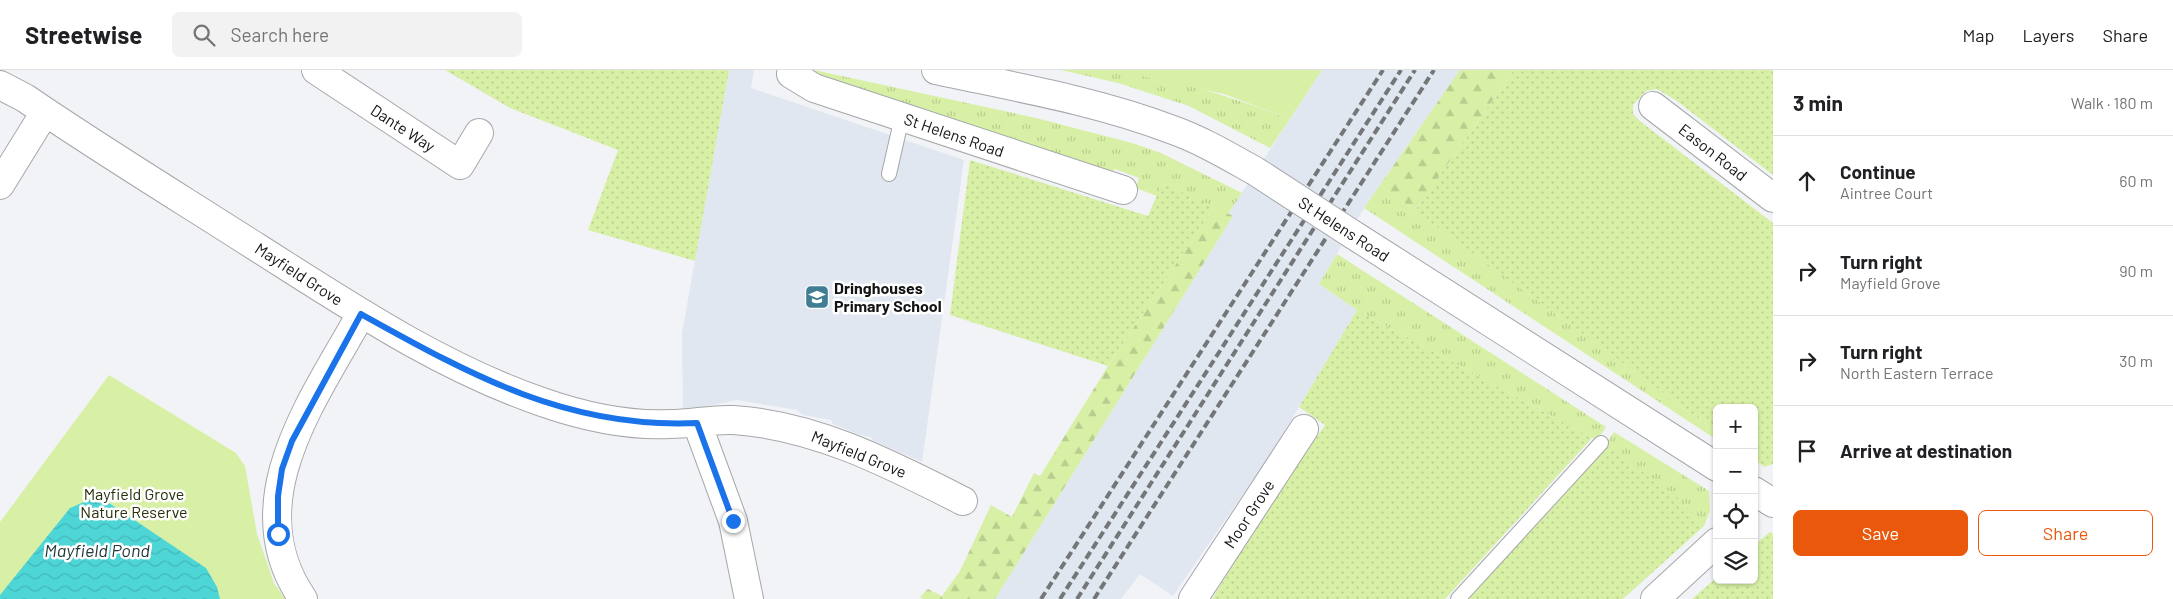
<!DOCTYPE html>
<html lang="en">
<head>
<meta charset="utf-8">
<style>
  :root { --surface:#fff; --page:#f2f2f2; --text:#202124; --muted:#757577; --line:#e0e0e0; --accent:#ea580c }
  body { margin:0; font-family:Barlow,sans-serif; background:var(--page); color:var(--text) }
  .controls { position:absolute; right:15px; bottom:15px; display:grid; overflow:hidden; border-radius:8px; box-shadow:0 1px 4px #0004 }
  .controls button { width:45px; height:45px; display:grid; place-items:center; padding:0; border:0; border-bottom:1px solid var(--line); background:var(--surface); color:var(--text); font:25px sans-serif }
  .stop { position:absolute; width:15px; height:15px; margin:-11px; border:4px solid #1a73e8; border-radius:50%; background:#fff }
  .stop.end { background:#1a73e8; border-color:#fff; box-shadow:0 1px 5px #0008 }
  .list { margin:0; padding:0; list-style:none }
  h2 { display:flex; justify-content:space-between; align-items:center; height:65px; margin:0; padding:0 20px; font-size:21px }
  h2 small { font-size:16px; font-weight:400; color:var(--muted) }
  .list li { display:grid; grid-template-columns:32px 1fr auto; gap:15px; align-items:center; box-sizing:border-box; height:90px; padding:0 20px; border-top:1px solid var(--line) }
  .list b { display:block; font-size:19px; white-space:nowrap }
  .list p { margin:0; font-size:16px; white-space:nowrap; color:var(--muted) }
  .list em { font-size:16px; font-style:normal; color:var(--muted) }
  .actions { display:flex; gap:10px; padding:15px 20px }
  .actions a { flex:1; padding:11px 0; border:1px solid var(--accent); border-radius:8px; text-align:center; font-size:18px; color:var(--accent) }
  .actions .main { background:var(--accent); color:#fff }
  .icon { flex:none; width:28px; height:28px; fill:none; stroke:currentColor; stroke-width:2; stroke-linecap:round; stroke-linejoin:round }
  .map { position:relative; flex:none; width:1773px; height:529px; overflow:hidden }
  header { display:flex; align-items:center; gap:30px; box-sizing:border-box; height:70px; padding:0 25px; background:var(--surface); border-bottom:1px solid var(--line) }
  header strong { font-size:24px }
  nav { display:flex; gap:28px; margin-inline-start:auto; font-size:18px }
  .search { width:350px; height:45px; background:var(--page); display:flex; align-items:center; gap:12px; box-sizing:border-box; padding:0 18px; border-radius:8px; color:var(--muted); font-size:19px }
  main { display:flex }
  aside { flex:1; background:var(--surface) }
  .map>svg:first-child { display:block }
  .built { fill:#e1e7f0 }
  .grass { fill:url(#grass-tufts) }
  .forest { fill:url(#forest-firs) }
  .park { fill:#d8f0a6 }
  .garden { fill:url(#garden-dots) }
  .water { fill:url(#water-waves) }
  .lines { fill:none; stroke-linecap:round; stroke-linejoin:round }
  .lane-casing { stroke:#a6a7aa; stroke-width:16 }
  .street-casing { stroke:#a6a7aa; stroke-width:30 }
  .secondary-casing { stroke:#a6a7aa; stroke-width:30 }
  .lane { stroke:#fff; stroke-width:14 }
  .street { stroke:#fff; stroke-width:28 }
  .secondary { stroke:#fff; stroke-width:28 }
  .rail { stroke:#757678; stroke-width:4; stroke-dasharray:8 4; stroke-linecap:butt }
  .secondary-bridge-casing { stroke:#a6a7aa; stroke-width:30; stroke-linecap:butt }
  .secondary-bridge { stroke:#fff; stroke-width:28 }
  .route { stroke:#1a73e8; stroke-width:6 }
  .labels { text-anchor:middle; stroke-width:5; stroke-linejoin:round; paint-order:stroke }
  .street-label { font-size:16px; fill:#131314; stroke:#fff }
  .poi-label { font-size:16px; font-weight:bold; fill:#131314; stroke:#fff; text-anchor:start }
  .park-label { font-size:16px; fill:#26300b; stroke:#fff }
  .water-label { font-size:18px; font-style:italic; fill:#223939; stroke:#fff }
</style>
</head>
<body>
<header>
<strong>Streetwise</strong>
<div class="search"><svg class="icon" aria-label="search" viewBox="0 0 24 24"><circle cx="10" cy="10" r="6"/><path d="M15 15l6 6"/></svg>Search here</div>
<nav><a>Map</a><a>Layers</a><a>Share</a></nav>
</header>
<main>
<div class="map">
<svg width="1773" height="529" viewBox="0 0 1773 529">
  <defs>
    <pattern id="grass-tufts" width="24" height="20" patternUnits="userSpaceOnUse" patternTransform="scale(1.25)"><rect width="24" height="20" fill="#d8f0a6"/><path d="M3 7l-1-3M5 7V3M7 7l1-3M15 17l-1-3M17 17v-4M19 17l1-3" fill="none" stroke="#b8cd8e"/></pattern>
    <pattern id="forest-firs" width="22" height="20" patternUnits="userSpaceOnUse" patternTransform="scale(1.25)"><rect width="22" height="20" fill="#d8f0a6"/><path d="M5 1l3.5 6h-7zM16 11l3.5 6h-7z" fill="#b8cd8e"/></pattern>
    <pattern id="garden-dots" width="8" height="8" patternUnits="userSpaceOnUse" patternTransform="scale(1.25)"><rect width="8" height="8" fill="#d8f0a6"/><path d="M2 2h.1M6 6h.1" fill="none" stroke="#b8cd8e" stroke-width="1.8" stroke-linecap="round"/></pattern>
    <pattern id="water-waves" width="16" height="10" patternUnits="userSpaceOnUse" patternTransform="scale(1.25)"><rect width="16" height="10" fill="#4ed6d7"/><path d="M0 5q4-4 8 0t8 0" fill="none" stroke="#43b7b8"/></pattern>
  </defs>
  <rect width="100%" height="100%" fill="#f1f3f6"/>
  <path class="built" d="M 729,0 L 754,0 L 751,18 L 964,90 L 922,392 L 874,371 L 871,367 L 860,365 L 833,354 L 831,350 L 803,345 L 797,340 L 737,330 L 683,341 L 682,263 Z
    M 1322,0 L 1460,0 L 1364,138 L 1319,214 L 1357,240 L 1272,382 L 1173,526 L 1140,504 L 1121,529 L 995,529 L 1233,146 L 1228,144 Z"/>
  <path class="grass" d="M 814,0 L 1036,48 L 1132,73 L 1161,83 L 1242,123 L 1228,144 L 1162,113 L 1157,126 L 1136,118 L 1139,108 L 1115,99 L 1109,104 L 816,5 Z
    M 1061,0 C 1079,0 1098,0 1115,0 C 1176,8 1233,28 1290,49 L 1270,78 L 1189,36 L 1118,13 Z
    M 1380,115 L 1717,362 L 1717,370 L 1364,138 Z
    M 1337,184 L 1606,357 L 1597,370 L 1592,368 L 1357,240 L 1319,214 Z
    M 1614,362 L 1709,421 L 1710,441 L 1704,456 L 1605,375 Z"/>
  <path class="forest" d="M 1460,0 L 1514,0 L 1415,141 L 1380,115 Z
    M 1214,137 L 1233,146 L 995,529 L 923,529 L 920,527 L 928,519 L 942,526 L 960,501 L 991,435 L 1012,447 L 1034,403 L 1040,406 L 1108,296 Z"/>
  <path class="park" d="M 1114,0 L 1322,0 L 1290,49 L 1224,24 Z
    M 109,305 L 236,383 L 245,396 L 257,464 L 274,513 L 285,529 L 0,529 L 0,452 Z"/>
  <path class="garden" d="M 445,0 L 729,0 L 695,191 L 588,160 L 618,80 L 510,38 Z
    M 1514,0 L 1773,0 L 1773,105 L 1677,31 L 1657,19 L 1646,21 L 1633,35 L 1633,44 L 1641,52 L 1773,153 L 1773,394 L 1764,397 L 1754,389 L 1754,338 L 1717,338 L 1717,362 L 1415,141 Z
    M 970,90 L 1148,146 L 1162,113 L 1214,137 L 1108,296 L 950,245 Z
    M 1357,240 L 1592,368 L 1445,529 L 1212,529 L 1262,446 L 1325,355 L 1299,337 Z
    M 1605,375 L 1676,426 L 1704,456 L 1623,529 L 1465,529 Z
    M 1770,462 L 1773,464 L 1773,529 L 1692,529 L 1717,507 L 1717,510 L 1754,510 L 1754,475 Z"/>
  <path class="water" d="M 91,429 L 109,433 L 206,498 L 217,517 L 220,529 L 0,529 L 0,525 L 70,438 Z"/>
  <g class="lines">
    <defs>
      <path id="lane" d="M 889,104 L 902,47
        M 1458,529 L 1601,373"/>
      <path id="street" d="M 316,0 L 460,95 L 479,63
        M 793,0 L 791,4 L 814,18 L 1123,120
        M 0,15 L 25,28 C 101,80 180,128 258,178 C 348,235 440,297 542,332 C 582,346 628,356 670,354 C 691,354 713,349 733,350 C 815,355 890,394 963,431
        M 1653,36 L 1773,128
        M 0,115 L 45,42
        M 697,353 L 733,451 L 749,529
        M 303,529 C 236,432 314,329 361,244
        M 1193,529 L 1304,359
        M 1655,529 L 1717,472"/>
      <path id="secondary" d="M 936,0 C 1015,17 1097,31 1173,60 C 1201,70 1228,86 1255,101
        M 1352,164 L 1717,397
        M 1754,421 L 1773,433"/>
    </defs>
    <use href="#lane" class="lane-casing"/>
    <use href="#street" class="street-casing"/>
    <use href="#secondary" class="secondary-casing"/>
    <use href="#lane" class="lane"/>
    <use href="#street" class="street"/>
    <use href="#secondary" class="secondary"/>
    <path class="rail" d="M 1041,529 L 1383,0
      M 1060,529 L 1401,0
      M 1077,529 L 1415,0
      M 1094,529 L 1434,0"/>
    <defs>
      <path id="secondary-bridge" d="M 1255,101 L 1352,164"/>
    </defs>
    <use href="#secondary-bridge" class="secondary-bridge-casing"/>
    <use href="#secondary-bridge" class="secondary-bridge"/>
  </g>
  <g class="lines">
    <path class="route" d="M 278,464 L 278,426 L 282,399 L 292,371 L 361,244 C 471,305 567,359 697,353 L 733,451"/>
  </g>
  <defs>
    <symbol id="school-square" viewBox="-11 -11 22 22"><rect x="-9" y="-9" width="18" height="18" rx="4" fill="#417e94" stroke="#fff"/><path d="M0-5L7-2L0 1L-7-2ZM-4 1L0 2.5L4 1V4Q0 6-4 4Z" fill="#fff"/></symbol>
  </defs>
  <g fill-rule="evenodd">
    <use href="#school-square" x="803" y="213" width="28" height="28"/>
  </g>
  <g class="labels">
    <g class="street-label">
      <text transform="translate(403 58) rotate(33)" y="6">Dante Way</text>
      <text transform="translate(954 65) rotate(19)" y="6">St Helens Road</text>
      <text transform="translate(1713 82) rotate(38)" y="6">Eason Road</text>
      <text transform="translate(1344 159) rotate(33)" y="6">St Helens Road</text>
      <text transform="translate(299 204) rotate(33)" y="6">Mayfield Grove</text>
      <text transform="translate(859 384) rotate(22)" y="6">Mayfield Grove</text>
      <text transform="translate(1249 444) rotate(-57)" y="6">Moor Grove</text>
    </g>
    <g class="poi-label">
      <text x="834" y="224">Dringhouses<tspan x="834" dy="18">Primary School</tspan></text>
    </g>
    <g class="park-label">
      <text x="134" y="430">Mayfield Grove<tspan x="134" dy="18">Nature Reserve</tspan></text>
    </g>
    <g class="water-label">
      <text x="97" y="487">Mayfield Pond</text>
    </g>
  </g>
</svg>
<div class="controls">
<button>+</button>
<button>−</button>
<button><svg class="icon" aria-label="locate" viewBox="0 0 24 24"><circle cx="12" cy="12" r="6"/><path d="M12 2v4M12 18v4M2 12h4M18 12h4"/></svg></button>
<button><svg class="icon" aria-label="layers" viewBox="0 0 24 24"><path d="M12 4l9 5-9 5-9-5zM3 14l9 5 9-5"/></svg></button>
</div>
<div class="stop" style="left:278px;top:464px"></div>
<div class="stop end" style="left:733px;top:451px"></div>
</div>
<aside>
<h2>3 min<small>Walk · 180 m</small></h2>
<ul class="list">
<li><svg class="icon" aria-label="ahead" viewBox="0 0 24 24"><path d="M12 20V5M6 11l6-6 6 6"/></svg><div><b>Continue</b><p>Aintree Court</p></div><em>60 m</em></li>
<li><svg class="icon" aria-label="right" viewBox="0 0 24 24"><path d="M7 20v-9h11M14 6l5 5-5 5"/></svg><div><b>Turn right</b><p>Mayfield Grove</p></div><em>90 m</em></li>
<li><svg class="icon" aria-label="right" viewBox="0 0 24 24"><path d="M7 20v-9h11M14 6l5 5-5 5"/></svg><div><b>Turn right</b><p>North Eastern Terrace</p></div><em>30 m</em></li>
<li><svg class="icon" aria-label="arrive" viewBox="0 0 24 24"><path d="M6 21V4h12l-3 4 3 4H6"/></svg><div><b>Arrive at destination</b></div></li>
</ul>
<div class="actions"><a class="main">Save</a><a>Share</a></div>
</aside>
</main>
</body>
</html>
